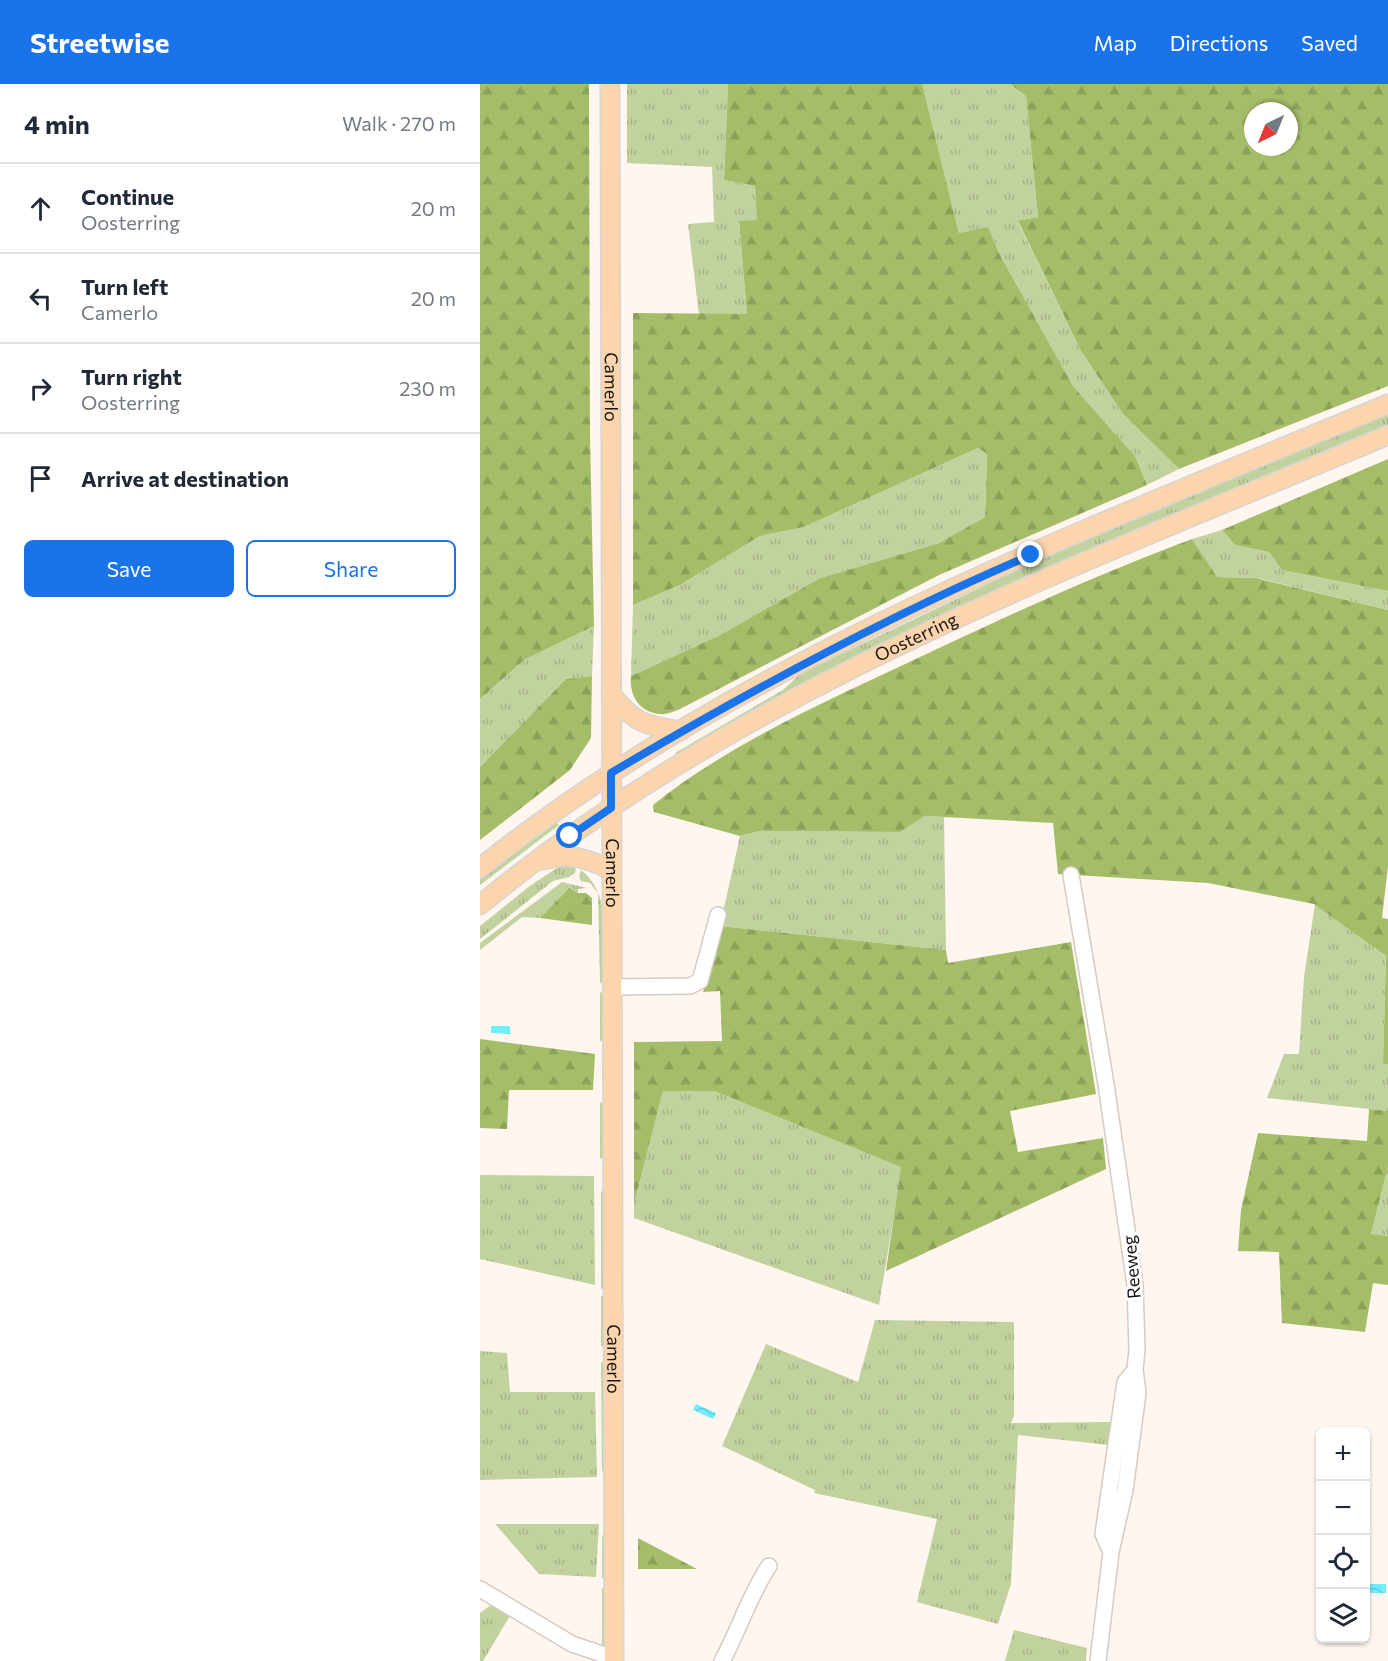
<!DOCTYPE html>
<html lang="en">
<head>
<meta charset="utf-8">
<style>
  :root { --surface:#fff; --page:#f2f2f3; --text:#1f2937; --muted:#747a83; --line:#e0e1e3; --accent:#1a73e8 }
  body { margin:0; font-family:Commissioner,sans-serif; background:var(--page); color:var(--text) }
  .controls { position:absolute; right:18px; bottom:18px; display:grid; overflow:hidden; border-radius:9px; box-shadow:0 2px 4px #0004 }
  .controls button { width:54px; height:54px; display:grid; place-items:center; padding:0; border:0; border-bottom:2px solid var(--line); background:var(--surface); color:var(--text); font:30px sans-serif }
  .compass { position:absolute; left:764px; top:18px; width:54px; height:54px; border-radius:50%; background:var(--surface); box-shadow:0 2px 4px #0004; rotate:223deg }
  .stop { position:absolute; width:18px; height:18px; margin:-14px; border:4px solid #1a73e8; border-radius:50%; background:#fff }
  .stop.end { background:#1a73e8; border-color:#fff; box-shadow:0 2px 6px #0008 }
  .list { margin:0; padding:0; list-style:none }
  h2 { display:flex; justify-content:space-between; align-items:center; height:78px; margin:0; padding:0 24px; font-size:26px }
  h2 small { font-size:20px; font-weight:400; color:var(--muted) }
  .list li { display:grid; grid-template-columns:39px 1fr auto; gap:18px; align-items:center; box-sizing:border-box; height:90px; padding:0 24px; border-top:2px solid var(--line) }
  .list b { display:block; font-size:22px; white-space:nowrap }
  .list p { margin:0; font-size:20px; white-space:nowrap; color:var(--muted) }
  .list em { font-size:20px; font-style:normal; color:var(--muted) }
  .actions { display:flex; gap:12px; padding:18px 24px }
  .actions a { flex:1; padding:14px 0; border:2px solid var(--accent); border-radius:9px; text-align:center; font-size:21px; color:var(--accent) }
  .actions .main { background:var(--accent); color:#fff }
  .icon { flex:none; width:33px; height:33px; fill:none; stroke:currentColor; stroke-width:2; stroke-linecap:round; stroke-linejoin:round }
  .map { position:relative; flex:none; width:908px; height:1577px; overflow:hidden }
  header { display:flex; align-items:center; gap:36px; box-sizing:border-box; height:84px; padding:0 30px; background:var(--accent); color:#fff }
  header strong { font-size:28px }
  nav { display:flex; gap:33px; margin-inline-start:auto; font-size:21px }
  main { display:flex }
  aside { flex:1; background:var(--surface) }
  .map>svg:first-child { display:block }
  .grass { fill:url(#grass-tufts) }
  .forest { fill:url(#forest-firs); fill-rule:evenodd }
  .water { fill:url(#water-waves) }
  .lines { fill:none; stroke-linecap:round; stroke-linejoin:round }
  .minor-casing { stroke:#d5cbc3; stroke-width:18 }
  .major-casing { stroke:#d5d5d4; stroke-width:21 }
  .minor { stroke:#fff; stroke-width:15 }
  .major { stroke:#fcd5ad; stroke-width:18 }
  .route { stroke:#1a73e8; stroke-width:8 }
  .labels { text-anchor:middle; stroke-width:6; stroke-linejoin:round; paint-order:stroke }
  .street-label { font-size:18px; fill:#181512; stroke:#fff }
</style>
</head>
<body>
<header>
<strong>Streetwise</strong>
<nav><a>Map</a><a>Directions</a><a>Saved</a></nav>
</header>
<main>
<aside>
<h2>4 min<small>Walk · 270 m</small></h2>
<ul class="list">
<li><svg class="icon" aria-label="ahead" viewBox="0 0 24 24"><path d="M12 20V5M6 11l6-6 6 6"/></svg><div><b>Continue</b><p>Oosterring</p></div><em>20 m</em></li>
<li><svg class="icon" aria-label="left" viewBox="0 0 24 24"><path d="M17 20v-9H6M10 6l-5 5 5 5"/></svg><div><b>Turn left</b><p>Camerlo</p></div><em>20 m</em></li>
<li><svg class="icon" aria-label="right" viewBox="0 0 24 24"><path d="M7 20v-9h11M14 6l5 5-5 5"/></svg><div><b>Turn right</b><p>Oosterring</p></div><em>230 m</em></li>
<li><svg class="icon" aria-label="arrive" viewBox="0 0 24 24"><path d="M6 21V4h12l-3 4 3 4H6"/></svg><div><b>Arrive at destination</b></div></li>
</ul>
<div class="actions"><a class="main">Save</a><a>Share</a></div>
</aside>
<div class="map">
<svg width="908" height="1577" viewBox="0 0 908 1577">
  <defs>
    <pattern id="grass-tufts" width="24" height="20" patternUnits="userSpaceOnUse" patternTransform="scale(1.5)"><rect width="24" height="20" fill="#c2d29e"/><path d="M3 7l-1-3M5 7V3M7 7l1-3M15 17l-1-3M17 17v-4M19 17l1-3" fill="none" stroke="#a6b387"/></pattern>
    <pattern id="forest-firs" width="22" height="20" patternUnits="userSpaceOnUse" patternTransform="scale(1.5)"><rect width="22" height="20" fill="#a5bd68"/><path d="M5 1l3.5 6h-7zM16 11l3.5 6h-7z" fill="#8da259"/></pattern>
    <pattern id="water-waves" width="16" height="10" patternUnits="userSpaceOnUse" patternTransform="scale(1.5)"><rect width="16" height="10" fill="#70eefc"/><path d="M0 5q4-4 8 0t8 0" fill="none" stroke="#60cbd7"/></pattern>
  </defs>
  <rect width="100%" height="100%" fill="#fef6ef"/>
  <path class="grass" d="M 147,0 L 248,0 L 244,96 L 275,102 L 278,136 L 259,138 L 267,230 L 219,231 L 208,140 L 234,138 L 232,83 L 147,79 Z
    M 442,0 L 530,0 L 546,12 L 558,133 L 538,138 L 601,267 L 643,330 L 699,385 L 667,401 L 655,372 L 593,302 L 519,169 L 508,144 L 479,149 Z
    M 908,330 L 908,342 L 198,673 L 195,669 L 303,606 L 321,589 L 554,478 Z
    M 498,364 L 507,370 L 505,433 L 459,459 L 340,494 L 240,551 L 151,592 L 153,521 L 200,501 L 280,452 L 324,443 Z
    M 742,446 L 755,461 L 789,468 L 802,486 L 908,507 L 908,526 L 778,494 L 736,493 L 712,455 Z
    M 114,542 L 112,592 L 86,595 L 0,683 L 0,615 L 44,576 Z
    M 445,732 L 464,733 L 466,866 L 240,842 L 260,752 L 279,747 L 420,748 Z
    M 76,738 L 79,741 L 0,801 L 0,795 Z
    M 83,780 L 96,784 L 95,789 L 89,793 L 73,797 L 0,855 L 0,842 L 51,801 Z
    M 101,786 C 133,811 124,861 124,898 L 120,899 L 118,809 L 110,799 L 101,797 L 99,793 Z
    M 82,798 L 107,804 L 98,805 L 98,809 L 89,804 L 60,834 L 42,833 L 0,866 L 0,859 Z
    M 835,820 L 906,872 L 903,979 L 908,980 L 908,1027 L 787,1014 L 804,970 L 819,970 L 824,893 Z
    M 120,908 L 126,911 L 126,952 L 120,958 Z
    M 183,1007 L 234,1007 L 422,1083 L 399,1221 L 154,1134 L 154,1120 Z
    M 120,1018 L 124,1020 L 127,1071 L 120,1075 Z
    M 908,1083 L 908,1152 L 891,1150 Z
    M 0,1091 L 114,1092 L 115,1201 L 0,1175 Z
    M 121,1107 L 126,1110 L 125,1204 L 121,1205 Z
    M 121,1212 L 125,1213 L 128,1258 L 121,1263 Z
    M 395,1236 L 534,1238 L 534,1332 L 531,1339 L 631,1338 L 629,1361 L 538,1351 L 531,1500 L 518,1540 L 437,1518 L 457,1435 L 334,1409 L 335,1406 L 242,1362 L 286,1260 L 378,1298 Z
    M 0,1267 L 27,1269 L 30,1308 L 115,1308 L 117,1393 L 0,1396 Z
    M 121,1278 L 124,1279 L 128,1396 L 122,1386 Z
    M 128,1437 L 128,1489 L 122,1495 L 122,1453 Z
    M 15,1440 L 119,1440 L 116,1493 L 59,1490 Z
    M 122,1504 L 125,1504 L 129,1561 L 122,1566 Z
    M 14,1519 L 31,1530 L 3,1577 L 0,1577 L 0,1529 Z
    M 534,1546 L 607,1564 L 606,1577 L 525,1577 Z"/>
  <path class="forest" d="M 0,0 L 109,0 L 110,351 L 114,542 L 44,576 L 0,615 Z
    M 248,0 L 442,0 L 479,149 L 508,143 L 519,169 L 593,302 L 655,372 L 667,401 L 459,491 L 200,625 C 195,627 186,631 181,630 C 159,629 149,611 151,592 L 240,551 L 340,494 L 459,459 L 505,433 L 507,370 L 498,364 L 324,443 L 280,452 L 200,501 L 153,521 L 153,229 L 267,230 L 259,137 L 277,136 L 275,102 L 244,96 Z
    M 530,0 L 908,0 L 908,302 L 699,385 L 643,330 L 601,267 L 538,137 L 558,133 L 546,12 ZM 773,27 L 809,27 L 809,63 L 773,63 Z
    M 908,375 L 908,507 L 802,486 L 789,468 L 755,461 L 742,446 Z
    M 712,455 L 737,493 L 776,494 L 908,526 L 908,782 L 902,834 L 908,835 L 908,980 L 903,980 L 906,872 L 834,820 L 728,799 L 578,790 L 573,739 L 445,732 L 420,748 L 279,747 L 260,752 L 174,728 L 173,721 C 248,661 338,621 423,581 C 518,536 613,492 712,455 Z
    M 112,592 L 111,654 L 90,686 L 0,756 L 0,683 L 86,595 Z
    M 89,804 L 98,809 L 106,809 L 112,814 L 112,841 L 60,834 Z
    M 240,842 L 466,866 L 468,879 L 591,858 L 616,1010 L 530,1027 L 538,1068 L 623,1054 L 626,1085 L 406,1187 L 421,1083 L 234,1007 L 183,1007 L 154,1120 L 154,958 L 242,957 L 240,907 L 223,908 Z
    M 0,955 L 115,970 L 113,1006 L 29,1006 L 27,1045 L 0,1044 Z
    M 889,1025 L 908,1027 L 908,1083 L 891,1150 L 908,1152 L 908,1201 L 893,1199 L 885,1248 L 802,1239 L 799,1168 L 758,1167 L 761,1126 L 778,1049 L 887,1057 Z
    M 158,1454 L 217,1485 L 158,1485 Z"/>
  <path class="water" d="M 11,942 L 30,942 L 30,950 L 11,949 Z
    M 216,1320 L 236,1329 L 233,1335 L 213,1326 Z
    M 888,1500 L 906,1500 L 906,1509 L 887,1509 Z"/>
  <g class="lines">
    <defs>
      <path id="minor" d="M 591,791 L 626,1000 L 655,1201 L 657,1265 L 655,1286 L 658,1309 L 645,1406 L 631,1468 L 618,1577
        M 132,903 L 210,902 L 220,897 L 238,831
        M 631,1468 L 623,1450 L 645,1298 L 655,1286
        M 0,1505 L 92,1560 L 134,1574
        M 242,1577 C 259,1546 269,1512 289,1482"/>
      <g id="major">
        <path id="s1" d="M 130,0 L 134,1577"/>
        <path d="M 131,610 C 155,640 165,641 201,647"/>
        <path d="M 63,776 C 89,769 109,774 132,787"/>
        <path d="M 0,784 C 260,575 602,447 908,320"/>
        <path id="s2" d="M 0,821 C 264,602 596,483 908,351"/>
      </g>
    </defs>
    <use href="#minor" class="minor-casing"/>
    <use href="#major" class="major-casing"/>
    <use href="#minor" class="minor"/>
    <use href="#major" class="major"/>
  </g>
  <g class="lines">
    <path class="route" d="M 90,752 L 131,724 L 131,689 C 267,608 405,533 551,471"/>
  </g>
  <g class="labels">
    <g class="street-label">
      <text dy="6" stroke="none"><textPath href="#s1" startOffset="303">Camerlo</textPath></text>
      <text dy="6" stroke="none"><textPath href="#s2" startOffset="513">Oosterring</textPath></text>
      <text dy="6" stroke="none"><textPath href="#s1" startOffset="789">Camerlo</textPath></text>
      <text transform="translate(652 1183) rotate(-95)" y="6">Reeweg</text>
      <text dy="6" stroke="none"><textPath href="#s1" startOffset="1275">Camerlo</textPath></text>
    </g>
  </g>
</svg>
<div class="controls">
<button>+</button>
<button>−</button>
<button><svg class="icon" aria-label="locate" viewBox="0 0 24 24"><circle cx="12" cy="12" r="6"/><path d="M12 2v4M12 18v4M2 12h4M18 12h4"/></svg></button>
<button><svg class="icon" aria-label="layers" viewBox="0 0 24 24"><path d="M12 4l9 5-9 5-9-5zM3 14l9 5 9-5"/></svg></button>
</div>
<svg class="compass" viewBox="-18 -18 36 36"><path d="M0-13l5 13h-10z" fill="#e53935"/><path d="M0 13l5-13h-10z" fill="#747a83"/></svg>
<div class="stop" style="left:90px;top:752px"></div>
<div class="stop end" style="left:551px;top:471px"></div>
</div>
</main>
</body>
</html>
